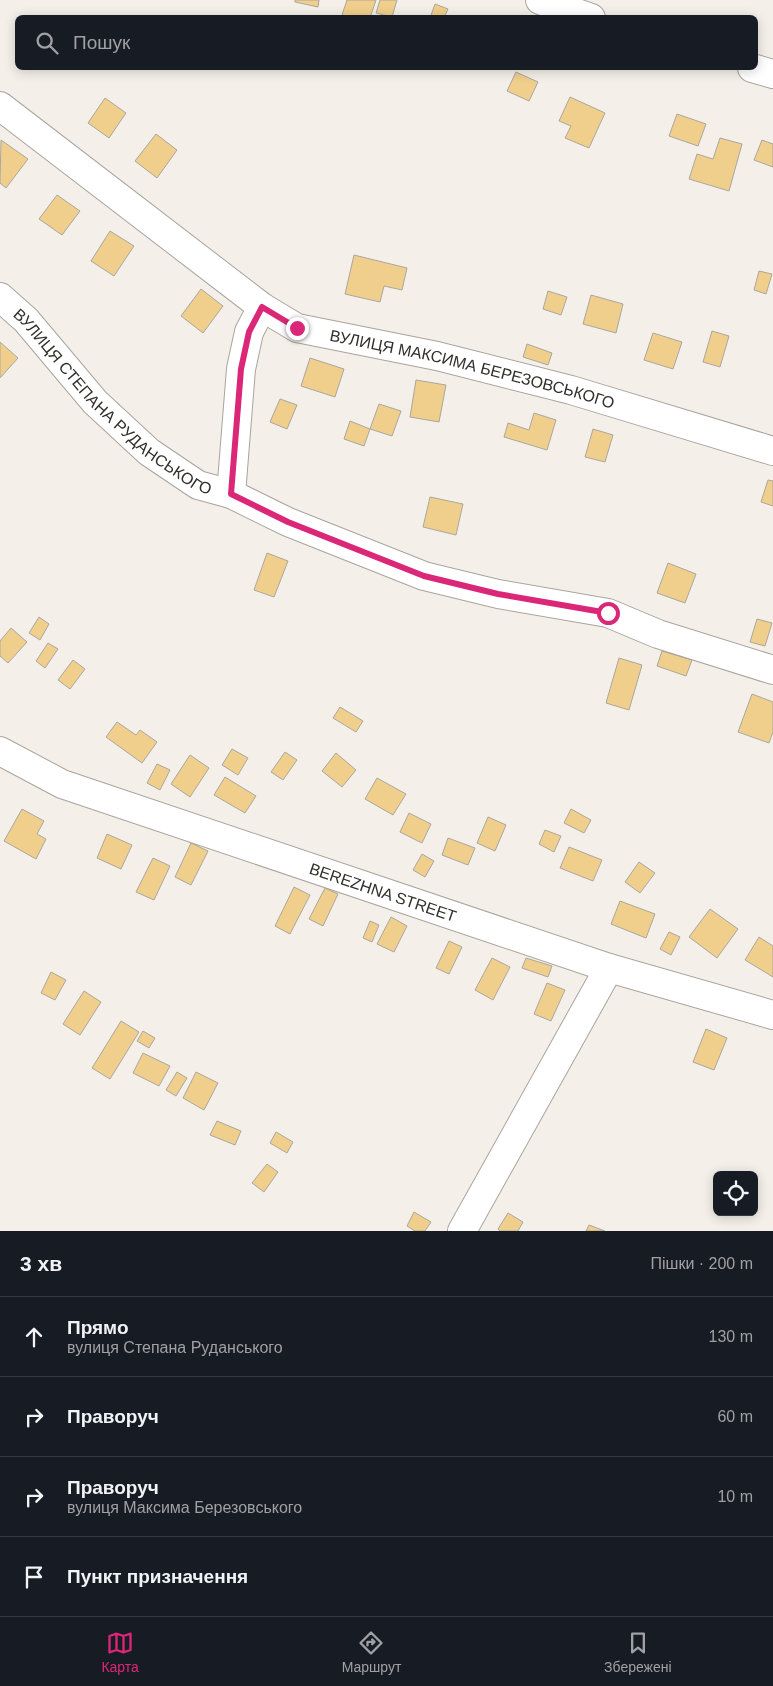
<!DOCTYPE html>
<html lang="uk">
<head>
<meta charset="utf-8">
<style>
  :root { --surface:#171b24; --page:#20242c; --text:#f1f3f6; --muted:#9ea1a6; --line:#363941; --accent:#db2777 }
  body { margin:0; font-family:Helvetica,sans-serif; background:var(--page); color:var(--text) }
  .controls { position:absolute; right:15px; bottom:15px; display:grid; overflow:hidden; border-radius:8px; box-shadow:0 2px 12px #0003 }
  .controls button { width:45px; height:45px; display:grid; place-items:center; padding:0; border:0; border-bottom:1px solid var(--line); background:var(--surface); color:var(--text); font:25px sans-serif }
  .stop { position:absolute; width:15px; height:15px; margin:-11px; border:4px solid #db2777; border-radius:50%; background:#fff }
  .stop.end { background:#db2777; border-color:#fff; box-shadow:0 1px 5px #0008 }
  .list { margin:0; padding:0; list-style:none }
  h2 { display:flex; justify-content:space-between; align-items:center; height:65px; margin:0; padding:0 20px; font-size:21px }
  h2 small { font-size:16px; font-weight:400; color:var(--muted) }
  .list li { display:grid; grid-template-columns:32px 1fr auto; gap:15px; align-items:center; box-sizing:border-box; height:80px; padding:0 20px; border-top:1px solid var(--line) }
  .list b { display:block; font-size:19px; white-space:nowrap }
  .list p { margin:0; font-size:16px; white-space:nowrap; color:var(--muted) }
  .list em { font-size:16px; font-style:normal; color:var(--muted) }
  .icon { flex:none; width:28px; height:28px; fill:none; stroke:currentColor; stroke-width:2; stroke-linecap:round; stroke-linejoin:round }
  .map { position:relative; flex:none; width:773px; height:1231px; overflow:hidden }
  .search { position:absolute; background:var(--surface); box-shadow:0 2px 12px #0003; left:15px; right:15px; top:15px; height:55px; display:flex; align-items:center; gap:12px; box-sizing:border-box; padding:0 18px; border-radius:8px; color:var(--muted); font-size:19px }
  .sheet { height:385px; background:var(--surface) }
  nav { display:flex; justify-content:space-around; align-items:center; box-sizing:border-box; height:70px; border-top:1px solid var(--line); background:var(--surface); font-size:14px; color:var(--muted) }
  nav a { display:grid; justify-items:center; gap:2px }
  nav .on { color:var(--accent) }
  .map>svg:first-child { display:block }
  .building { fill:#f0ce8b; stroke:#aaa7a0 }
  .lines { fill:none; stroke-linecap:round; stroke-linejoin:round }
  .minor-casing { stroke:#a9a59e; stroke-width:30 }
  .minor { stroke:#fff; stroke-width:28 }
  .route { stroke:#db2777; stroke-width:6 }
  .labels { text-anchor:middle; stroke-width:4; stroke-linejoin:round; paint-order:stroke }
  .street-label { font-size:16px; fill:#32302d; stroke:#fffefc }
</style>
</head>
<body>
<div class="map">
<svg width="773" height="1231" viewBox="0 0 773 1231">
  <rect width="100%" height="100%" fill="#f4f0e9"/>
  <path class="building" d="M 295,0 L 319,0 L 318,7 L 295,2 Z
    M 347,0 L 376,0 L 370,18 L 341,18 Z
    M 380,0 L 397,0 L 392,17 L 376,13 Z
    M 435,4 L 448,9 L 444,18 L 430,18 Z
    M 516,72 L 538,82 L 529,101 L 507,91 Z
    M 570,97 L 605,113 L 589,148 L 565,138 L 571,126 L 559,121 Z
    M 105,98 L 126,113 L 109,138 L 88,123 Z
    M 677,114 L 706,124 L 698,146 L 669,136 Z
    M 156,134 L 177,150 L 157,178 L 135,161 Z
    M 720,138 L 742,144 L 729,191 L 689,179 L 697,154 L 713,159 Z
    M 1,140 L 28,159 L 6,188 L 0,183 Z
    M 762,140 L 773,144 L 773,167 L 754,160 Z
    M 57,195 L 80,211 L 62,235 L 39,219 Z
    M 110,231 L 134,246 L 114,276 L 91,261 Z
    M 354,255 L 407,268 L 402,290 L 384,286 L 380,302 L 345,294 Z
    M 759,271 L 772,274 L 766,294 L 754,290 Z
    M 201,289 L 223,306 L 203,333 L 181,316 Z
    M 548,291 L 567,297 L 561,315 L 543,309 Z
    M 591,295 L 623,304 L 616,333 L 583,324 Z
    M 712,331 L 729,336 L 720,367 L 703,362 Z
    M 653,333 L 682,342 L 673,369 L 644,360 Z
    M 0,342 L 18,358 L 0,378 Z
    M 527,344 L 552,353 L 548,365 L 523,357 Z
    M 310,358 L 344,369 L 335,397 L 301,386 Z
    M 416,380 L 446,385 L 439,422 L 410,417 Z
    M 280,399 L 297,405 L 287,429 L 270,422 Z
    M 379,404 L 401,411 L 392,436 L 370,429 Z
    M 534,413 L 556,420 L 547,450 L 504,437 L 508,423 L 529,430 Z
    M 350,421 L 370,429 L 364,446 L 344,439 Z
    M 593,429 L 613,435 L 605,462 L 585,457 Z
    M 768,480 L 773,481 L 773,506 L 761,502 Z
    M 430,497 L 463,504 L 456,535 L 423,527 Z
    M 267,553 L 288,561 L 274,597 L 254,590 Z
    M 668,563 L 696,574 L 685,603 L 657,593 Z
    M 39,617 L 49,624 L 40,640 L 29,633 Z
    M 757,619 L 772,623 L 765,646 L 750,642 Z
    M 11,628 L 27,642 L 8,663 L 0,656 L 0,641 Z
    M 48,643 L 58,649 L 45,668 L 36,661 Z
    M 662,651 L 692,660 L 686,676 L 657,666 Z
    M 619,658 L 642,665 L 629,710 L 606,703 Z
    M 73,660 L 85,669 L 70,689 L 58,680 Z
    M 752,694 L 773,702 L 773,732 L 769,743 L 738,732 Z
    M 340,707 L 363,721 L 356,732 L 333,718 Z
    M 117,722 L 136,735 L 140,730 L 157,742 L 142,763 L 106,737 Z
    M 232,749 L 248,758 L 238,775 L 222,765 Z
    M 285,752 L 297,760 L 283,780 L 271,772 Z
    M 336,753 L 356,770 L 342,787 L 322,771 Z
    M 190,755 L 209,768 L 190,797 L 171,784 Z
    M 157,764 L 170,770 L 160,790 L 147,783 Z
    M 225,777 L 256,796 L 245,813 L 214,795 Z
    M 377,778 L 406,794 L 393,815 L 365,799 Z
    M 22,809 L 44,821 L 37,834 L 46,839 L 36,859 L 4,841 Z
    M 571,809 L 591,820 L 584,833 L 564,823 Z
    M 409,813 L 431,824 L 422,843 L 400,832 Z
    M 488,817 L 506,825 L 495,851 L 477,843 Z
    M 545,830 L 561,836 L 554,852 L 539,844 Z
    M 107,834 L 132,845 L 121,869 L 97,858 Z
    M 448,838 L 475,848 L 468,865 L 442,855 Z
    M 191,843 L 208,851 L 191,885 L 175,877 Z
    M 569,847 L 602,860 L 593,881 L 560,868 Z
    M 422,854 L 434,861 L 425,877 L 413,870 Z
    M 153,858 L 170,866 L 154,900 L 136,892 Z
    M 639,862 L 655,873 L 640,893 L 625,882 Z
    M 294,887 L 310,895 L 290,934 L 275,926 Z
    M 325,888 L 338,894 L 323,926 L 309,919 Z
    M 620,901 L 655,914 L 646,938 L 611,924 Z
    M 710,909 L 738,929 L 717,958 L 689,937 Z
    M 391,917 L 407,926 L 394,952 L 377,944 Z
    M 370,921 L 379,925 L 372,942 L 363,938 Z
    M 669,932 L 680,937 L 671,955 L 660,949 Z
    M 759,937 L 773,946 L 773,977 L 745,960 Z
    M 449,941 L 462,947 L 449,974 L 436,968 Z
    M 492,958 L 510,967 L 493,1000 L 475,990 Z
    M 526,958 L 552,966 L 548,977 L 522,968 Z
    M 51,972 L 66,980 L 55,1000 L 41,993 Z
    M 547,983 L 565,990 L 551,1021 L 534,1014 Z
    M 84,991 L 101,1002 L 80,1035 L 63,1024 Z
    M 121,1021 L 139,1032 L 110,1079 L 92,1068 Z
    M 706,1029 L 727,1038 L 714,1070 L 693,1062 Z
    M 143,1031 L 155,1038 L 149,1048 L 137,1041 Z
    M 143,1053 L 170,1066 L 159,1086 L 133,1073 Z
    M 177,1072 L 187,1078 L 176,1096 L 166,1090 Z
    M 196,1072 L 218,1083 L 204,1110 L 183,1098 Z
    M 217,1121 L 241,1131 L 235,1145 L 210,1135 Z
    M 276,1132 L 293,1142 L 287,1153 L 270,1143 Z
    M 267,1164 L 278,1172 L 264,1192 L 252,1183 Z
    M 414,1212 L 431,1222 L 425,1231 L 415,1231 L 407,1226 Z
    M 508,1213 L 523,1222 L 518,1231 L 500,1231 L 498,1229 Z
    M 589,1225 L 605,1231 L 586,1231 Z"/>
  <g class="lines">
    <defs>
      <g id="minor">
        <path d="M 540,0 L 591,18"/>
        <path d="M 752,68 L 773,74"/>
        <path id="s1" d="M 0,106 L 262,307 L 297,328 L 437,356 L 571,390 L 773,451"/>
        <path id="s2" d="M 0,297 L 26,320 L 95,402 L 149,452 L 198,485 L 231,494 L 288,522 L 424,576 L 498,594 L 608,613 L 658,634 L 773,670"/>
        <path d="M 231,494 L 241,369 L 249,332 L 262,307"/>
        <path id="s3" d="M 0,751 L 62,784 L 609,968 L 773,1015"/>
        <path d="M 462,1231 L 609,968"/>
      </g>
    </defs>
    <use href="#minor" class="minor-casing"/>
    <use href="#minor" class="minor"/>
  </g>
  <g class="lines">
    <path class="route" d="M 297,328 L 262,307 L 249,332 L 241,369 L 231,494 L 288,522 L 424,576 L 498,594 L 608,613"/>
  </g>
  <g class="labels">
    <g class="street-label">
      <text dy="6" stroke="none"><textPath href="#s1" startOffset="551">ВУЛИЦЯ МАКСИМА БЕРЕЗОВСЬКОГО</textPath></text>
      <text dy="6" stroke="none"><textPath href="#s2" startOffset="155">ВУЛИЦЯ СТЕПАНА РУДАНСЬКОГО</textPath></text>
      <text dy="6" stroke="none"><textPath href="#s3" startOffset="409">BEREZHNA STREET</textPath></text>
    </g>
  </g>
</svg>
<div class="controls">
<button><svg class="icon" aria-label="locate" viewBox="0 0 24 24"><circle cx="12" cy="12" r="6"/><path d="M12 2v4M12 18v4M2 12h4M18 12h4"/></svg></button>
</div>
<div class="stop" style="left:608px;top:613px"></div>
<div class="stop end" style="left:297px;top:328px"></div>
<div class="search"><svg class="icon" aria-label="search" viewBox="0 0 24 24"><circle cx="10" cy="10" r="6"/><path d="M15 15l6 6"/></svg>Пошук</div>
</div>
<section class="sheet">
<h2>3 хв<small>Пішки · 200 m</small></h2>
<ul class="list">
<li><svg class="icon" aria-label="ahead" viewBox="0 0 24 24"><path d="M12 20V5M6 11l6-6 6 6"/></svg><div><b>Прямо</b><p>вулиця Степана Руданського</p></div><em>130 m</em></li>
<li><svg class="icon" aria-label="right" viewBox="0 0 24 24"><path d="M7 20v-9h11M14 6l5 5-5 5"/></svg><div><b>Праворуч</b></div><em>60 m</em></li>
<li><svg class="icon" aria-label="right" viewBox="0 0 24 24"><path d="M7 20v-9h11M14 6l5 5-5 5"/></svg><div><b>Праворуч</b><p>вулиця Максима Березовського</p></div><em>10 m</em></li>
<li><svg class="icon" aria-label="arrive" viewBox="0 0 24 24"><path d="M6 21V4h12l-3 4 3 4H6"/></svg><div><b>Пункт призначення</b></div></li>
</ul>
</section>
<nav>
<a class="on"><svg class="icon" aria-label="map" viewBox="0 0 24 24"><path d="M3 6l6-2 6 2 6-2v14l-6 2-6-2-6 2zM9 4v14M15 6v14"/></svg>Карта</a>
<a><svg class="icon" aria-label="directions" viewBox="0 0 24 24"><path d="M12 3l9 9-9 9-9-9zM9 14v-3h6M13 9l2 2-2 2"/></svg>Маршрут</a>
<a><svg class="icon" aria-label="saved" viewBox="0 0 24 24"><path d="M7 4h10v16l-5-4-5 4z"/></svg>Збережені</a>
</nav>
</body>
</html>
